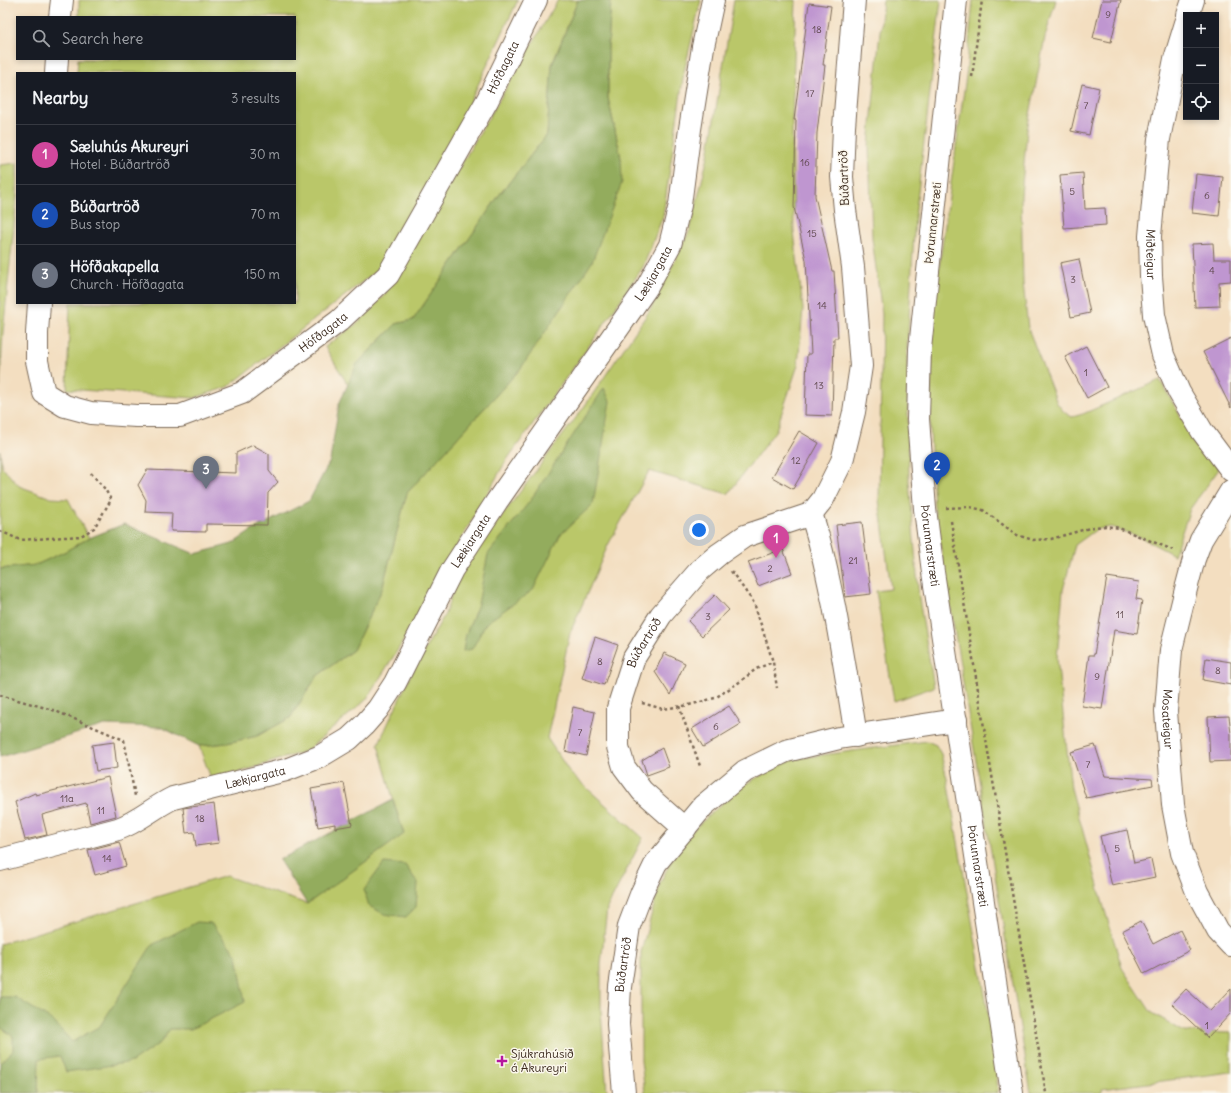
<!DOCTYPE html>
<html lang="en">
<head>
<meta charset="utf-8">
<style>
  :root { --surface:#171b24; --page:#20242c; --text:#f1f3f6; --muted:#9ea1a6; --line:#363941; --accent:#7c3aed }
  body { margin:0; font-family:Delius,sans-serif; background:var(--page); color:var(--text) }
  .controls { position:absolute; right:12px; top:12px; display:grid; overflow:hidden; border-radius:0px; box-shadow:0 2px 6px #0003 }
  .controls button { width:36px; height:36px; display:grid; place-items:center; padding:0; border:0; border-bottom:1px solid var(--line); background:var(--surface); color:var(--text); font:20px sans-serif }
  .you { position:absolute; left:699px; top:530px; width:14px; height:14px; margin:-10px; border:3px solid #fff; border-radius:50%; background:#1a73e8; box-shadow:0 0 0 6px #1a73e833 }
  .badge { display:grid; place-items:center; width:26px; height:26px; border-radius:50%; background:var(--accent); color:#fff; font-size:13px; font-weight:700 }
  .pin { position:absolute; translate:-50% -33px; filter:drop-shadow(0 1px 2px #0008) }
  .pin::after { content:''; position:absolute; top:21px; width:14px; height:12px; background:inherit; clip-path:polygon(0 0,100% 0,50% 100%) }
  .list { margin:0; padding:0; list-style:none }
  h2 { display:flex; justify-content:space-between; align-items:center; height:52px; margin:0; padding:0 16px; font-size:17px }
  h2 small { font-size:13px; font-weight:400; color:var(--muted) }
  .list li { display:grid; grid-template-columns:26px 1fr auto; gap:12px; align-items:center; box-sizing:border-box; height:60px; padding:0 16px; border-top:1px solid var(--line) }
  .list b { display:block; font-size:15px; white-space:nowrap }
  .list p { margin:0; font-size:13px; white-space:nowrap; color:var(--muted) }
  .list em { font-size:13px; font-style:normal; color:var(--muted) }
  .icon { flex:none; width:22px; height:22px; fill:none; stroke:currentColor; stroke-width:2; stroke-linecap:round; stroke-linejoin:round }
  .map { position:relative; flex:none; width:1231px; height:1093px; overflow:hidden }
  .search { position:absolute; background:var(--surface); box-shadow:0 2px 6px #0003; left:16px; top:16px; width:280px; height:44px; display:flex; align-items:center; gap:10px; box-sizing:border-box; padding:0 14px; border-radius:0px; color:var(--muted); font-size:15px }
  .panel { position:absolute; background:var(--surface); box-shadow:0 2px 6px #0003; left:16px; top:72px; width:280px; height:232px; border-radius:0px }
  .map>svg:first-child { display:block }
  .green { fill:#bac769; stroke:#7a7844 }
  .forest { fill:#93ac5d; stroke:#676b3e }
  .building { fill:#bf96d0 }
  .lines { fill:none; stroke-linecap:round; stroke-linejoin:round }
  .street-casing { stroke:#7b6957; stroke-width:24 }
  .secondary-casing { stroke:#7b6957; stroke-width:24 }
  .path { stroke:#7b6957; stroke-width:2.5; stroke-dasharray:3 3; stroke-linecap:butt }
  .street { stroke:#fff; stroke-width:22 }
  .secondary { stroke:#fff; stroke-width:22 }
  .poi-dot { fill:#b5179e; stroke:#fbf7ec; stroke-width:1.5 }
  .labels { text-anchor:middle; stroke-width:3; stroke-linejoin:round; paint-order:stroke }
  .number-label { font-size:10px; fill:#5c454a }
  .street-label { font-size:12px; fill:#3b2a1e; stroke:#fbf7ec }
  .poi-label { font-size:12px; fill:#3b2a1e; stroke:#fbf7ec; text-anchor:start }
</style>
</head>
<body>
<div class="map">
<svg width="1231" height="1093" viewBox="0 0 1231 1093">
  <rect width="100%" height="100%" fill="#fbf7ec"/>
  <filter id="ink" filterUnits="userSpaceOnUse"><feTurbulence type="fractalNoise" baseFrequency=".025" numOctaves="2"/><feDisplacementMap in="SourceGraphic" scale="8" xChannelSelector="R" yChannelSelector="G"/><feConvolveMatrix kernelMatrix="1 2 1 2 8 2 1 2 1" color-interpolation-filters="sRGB"/></filter>
  <filter id="wash" filterUnits="userSpaceOnUse"><feTurbulence type="fractalNoise" baseFrequency=".012" numOctaves="4" result="noise"/><feDisplacementMap in="SourceGraphic" scale="16" xChannelSelector="R" yChannelSelector="G"/><feGaussianBlur stdDeviation="0.9" result="paint"/><feColorMatrix in="noise" values="0 0 0 0 0 0 0 0 0 0 0 0 0 0 0 0 0 1.4 0 .05"/><feComposite in="paint" operator="in"/></filter>
  <g filter="url(#wash)">
    <rect width="100%" height="100%" fill="#f3dec0"/>
    <path class="green" d="M 79,0 L 518,0 L 452,140 L 397,242 L 375,272 L 228,387 L 194,398 L 67,389 L 70,303 L 295,303 L 295,73 L 77,73 L 78,59 L 295,59 L 295,17 L 79,17 Z
      M 558,0 L 578,0 L 552,65 L 547,135 L 500,194 L 413,320 L 396,324 L 357,364 L 348,385 L 325,347 L 359,322 L 385,294 Z
      M 611,0 L 701,0 L 684,72 L 663,216 L 643,267 L 594,339 L 506,461 L 460,541 L 421,613 L 366,700 L 306,751 L 212,781 L 199,746 L 227,743 L 257,736 L 290,718 L 317,676 L 353,650 L 382,589 L 407,493 L 521,368 L 621,158 L 608,98 L 608,47 Z
      M 734,0 L 796,0 L 792,123 L 794,232 L 803,309 L 798,365 L 776,430 L 728,494 L 649,471 L 608,545 L 570,633 L 547,738 L 571,774 L 643,838 L 607,908 L 601,964 L 601,1011 L 607,1093 L 0,1093 L 0,944 L 226,876 L 307,904 L 403,834 L 378,745 L 412,672 L 445,614 L 459,573 L 584,407 L 650,310 L 690,230 L 708,156 Z
      M 883,0 L 941,0 L 915,217 L 907,351 L 909,481 L 919,599 L 934,687 L 894,701 L 876,591 L 891,589 L 879,500 L 882,314 L 872,238 L 869,146 Z
      M 973,0 L 1056,0 L 1045,37 L 1027,130 L 1021,196 L 1023,283 L 1028,328 L 1057,403 L 1064,412 L 1072,417 L 1083,414 L 1160,380 L 1186,426 L 1219,469 L 1190,509 L 1174,555 L 1140,537 L 1111,527 L 1097,529 L 1075,545 L 1063,590 L 1057,658 L 1071,788 L 1103,904 L 1122,968 L 1151,1012 L 1184,1032 L 1231,1033 L 1231,1072 L 1102,1089 L 1102,1093 L 1031,1093 L 934,507 L 930,429 L 933,311 L 966,76 Z
      M 17,163 L 17,196 L 3,332 L 0,387 L 0,165 Z
      M 0,451 L 2,467 L 19,486 L 51,498 L 68,499 L 89,538 L 66,551 L 36,565 L 0,569 Z
      M 927,741 L 936,745 L 941,754 L 947,779 L 995,1052 L 998,1093 L 645,1093 L 641,1061 L 641,952 L 660,883 L 671,861 L 693,830 L 741,786 L 793,759 Z"/>
    <path class="forest" d="M 578,0 L 611,0 L 608,47 L 608,98 L 621,158 L 622,182 L 592,262 L 521,368 L 407,493 L 382,589 L 353,650 L 317,676 L 290,718 L 257,736 L 227,743 L 199,746 L 161,727 L 105,725 L 0,757 L 0,569 L 36,565 L 66,551 L 89,538 L 124,524 L 195,554 L 232,544 L 256,528 L 309,501 L 330,461 L 339,404 L 357,364 L 396,324 L 413,320 L 500,194 L 547,135 L 552,65 Z
      M 604,388 L 610,401 L 593,504 L 560,535 L 533,590 L 486,623 L 472,649 L 463,651 L 466,634 L 478,604 L 488,554 L 530,501 Z
      M 393,800 L 404,834 L 307,904 L 279,860 Z
      M 384,863 L 405,865 L 418,883 L 416,907 L 406,917 L 384,914 L 369,906 L 364,890 Z
      M 197,922 L 211,923 L 237,955 L 245,1002 L 191,1029 L 170,1029 L 161,1042 L 132,1062 L 66,1072 L 60,1056 L 39,1059 L 38,1093 L 0,1093 L 0,1063 L 13,1051 L 13,1036 L 0,1027 L 0,997 L 15,997 L 53,1021 L 72,1042 L 100,1026 L 152,945 Z"/>
    <g id="blocks">
      <path class="building" d="M 1102,0 L 1121,0 L 1111,42 L 1093,38 Z
        M 809,3 L 831,6 L 823,65 L 825,65 L 817,133 L 815,196 L 832,271 L 834,271 L 838,338 L 834,338 L 832,416 L 805,415 L 807,354 L 811,354 L 806,260 L 794,207 L 796,120 L 794,120 Z
        M 1082,84 L 1099,88 L 1089,135 L 1071,131 Z
        M 1083,173 L 1085,209 L 1105,208 L 1106,225 L 1064,228 L 1060,175 Z
        M 1196,174 L 1223,177 L 1219,216 L 1192,213 Z
        M 1213,243 L 1214,259 L 1231,259 L 1231,281 L 1219,282 L 1220,306 L 1195,307 L 1192,244 Z
        M 1079,259 L 1090,313 L 1071,317 L 1060,263 Z
        M 1231,338 L 1231,408 L 1203,352 Z
        M 1086,346 L 1107,387 L 1087,398 L 1065,357 Z
        M 799,431 L 819,443 L 793,489 L 772,477 Z
        M 253,445 L 269,454 L 269,471 L 278,482 L 268,493 L 267,525 L 206,524 L 206,532 L 171,531 L 172,513 L 145,512 L 146,500 L 138,485 L 147,470 L 236,473 L 236,453 Z
        M 862,522 L 871,594 L 845,597 L 836,525 Z
        M 783,549 L 792,573 L 758,586 L 748,562 Z
        M 1107,577 L 1139,582 L 1136,599 L 1142,600 L 1137,634 L 1114,630 L 1102,709 L 1082,706 L 1089,655 L 1094,655 Z
        M 715,595 L 729,610 L 702,636 L 688,621 Z
        M 595,637 L 618,645 L 604,685 L 582,678 Z
        M 664,653 L 685,663 L 670,695 L 655,672 Z
        M 1206,658 L 1231,662 L 1231,685 L 1203,680 Z
        M 729,706 L 741,724 L 703,747 L 692,729 Z
        M 573,707 L 595,712 L 586,756 L 565,751 Z
        M 1229,716 L 1231,734 L 1231,761 L 1210,762 L 1208,717 Z
        M 114,742 L 117,768 L 96,771 L 92,745 Z
        M 1095,745 L 1105,776 L 1152,779 L 1153,785 L 1086,798 L 1071,752 Z
        M 662,748 L 669,767 L 647,775 L 642,760 Z
        M 108,777 L 116,816 L 90,823 L 86,803 L 42,815 L 47,835 L 25,840 L 15,802 L 35,793 L 36,795 Z
        M 344,783 L 352,825 L 335,828 L 335,824 L 318,827 L 311,789 Z
        M 214,804 L 219,843 L 196,846 L 194,832 L 186,833 L 183,808 Z
        M 1127,830 L 1134,863 L 1151,859 L 1155,877 L 1112,886 L 1100,836 Z
        M 119,842 L 126,866 L 95,875 L 88,850 Z
        M 1141,921 L 1153,944 L 1180,930 L 1190,950 L 1144,974 L 1122,931 Z
        M 1186,989 L 1210,1011 L 1231,989 L 1231,1013 L 1208,1038 L 1172,1004 Z"/>
    </g>
  </g>
  <g filter="url(#ink)">
    <use href="#blocks" fill-opacity="0" stroke="#7b6957" stroke-width="1"/>
    <g class="lines">
      <defs>
        <g id="street">
          <path d="M 1188,15 L 1193,0"/>
          <path d="M 60,17 L 62,0"/>
          <path id="s1" d="M 1186,23 L 1175,59 L 1159,139 L 1150,236 L 1151,276 L 1154,315 L 1163,355 L 1179,392 L 1202,431 L 1231,470"/>
          <path d="M 56,73 L 57,59"/>
          <path id="s2" d="M 39,303 L 37,333 L 37,361 L 44,393 L 65,406 L 91,413 L 136,416 L 180,416 L 242,393 L 339,321 L 388,275 L 488,99 L 536,0"/>
          <path id="s3" d="M 1231,491 L 1201,540 L 1194,559 L 1186,589 L 1171,650 L 1166,711 L 1173,805 L 1182,853 L 1197,892 L 1218,931 L 1231,945"/>
          <path d="M 811,514 C 822,544 827,575 834,606 C 842,649 849,692 856,736"/>
          <path id="s4" d="M 685,829 L 642,791 L 624,767 L 618,747 L 618,708 L 634,658 L 661,615 L 700,570 L 719,554 L 745,536 L 811,514 L 823,499 L 842,461 L 854,412 L 861,366 L 853,267 L 845,210 L 842,177 L 844,127 L 854,0"/>
          <path id="s5" d="M 0,860 L 118,829 C 138,822 154,807 173,798 L 286,770 L 319,757 L 349,739 L 364,725 L 378,709 L 395,683 L 452,570 L 497,501 L 647,287 L 670,245 L 680,205 L 690,129 L 703,47 L 713,0"/>
          <path id="s6" d="M 624,1093 L 618,1024 L 620,987 L 629,926 L 642,892 L 656,863 L 703,806 L 745,771 L 786,751 L 839,738 L 956,720"/>
        </g>
        <g id="secondary">
          <path id="s7" d="M 956,0 L 920,349 L 918,419 L 925,509 L 933,572 L 1012,1093"/>
        </g>
      </defs>
      <use href="#street" class="street-casing"/>
      <use href="#secondary" class="secondary-casing"/>
      <path class="path" d="M 972,77 L 982,0
        M 946,508 L 970,507 L 983,510 L 1017,535 L 1033,540 L 1051,539 L 1093,527 L 1106,526 L 1119,528 L 1173,550
        M 951,521 L 986,740 L 1046,1093
        M 0,531 L 20,540 L 81,536 L 94,528 L 111,500 L 105,489 L 90,472
        M 731,571 L 754,603 L 773,662 L 777,688
        M 0,695 L 53,710 L 124,740 L 135,796
        M 642,703 L 663,709 L 689,705 L 715,698 L 741,681 L 756,669 L 773,662
        M 679,706 L 700,766"/>
      <use href="#street" class="street"/>
      <use href="#secondary" class="secondary"/>
    </g>
  </g>
  <path class="poi-dot" d="M500 1055h4v4h4v4h-4v4h-4v-4h-4v-4h4z"/>
  <g class="labels">
    <g class="number-label">
      <text x="1108" y="18">9</text>
      <text x="817" y="33">18</text>
      <text x="810" y="97">17</text>
      <text x="1086" y="109">7</text>
      <text x="805" y="166">16</text>
      <text x="1072" y="195">5</text>
      <text x="1207" y="199">6</text>
      <text x="812" y="237">15</text>
      <text x="1212" y="274">4</text>
      <text x="1073" y="283">3</text>
      <text x="822" y="309">14</text>
      <text x="1086" y="376">1</text>
      <text x="819" y="389">13</text>
      <text x="796" y="464">12</text>
      <text x="853" y="564">21</text>
      <text x="770" y="572">2</text>
      <text x="1120" y="618">11</text>
      <text x="708" y="620">3</text>
      <text x="600" y="665">8</text>
      <text x="1218" y="674">8</text>
      <text x="1097" y="680">9</text>
      <text x="716" y="730">6</text>
      <text x="580" y="736">7</text>
      <text x="1088" y="768">7</text>
      <text x="67" y="802">11a</text>
      <text x="101" y="814">11</text>
      <text x="200" y="822">18</text>
      <text x="1117" y="852">5</text>
      <text x="107" y="862">14</text>
      <text x="1207" y="1029">1</text>
    </g>
    <g class="street-label">
      <text dy="4" stroke="none"><textPath href="#s2" startOffset="723">Höfðagata</textPath></text>
      <text transform="translate(844 178) rotate(-92)" y="4">Búðartröð</text>
      <text transform="translate(933 223) rotate(-84)" y="4">Þórunnarstræti</text>
      <text dy="4" stroke="none"><textPath href="#s1" startOffset="235">Miðteigur</textPath></text>
      <text dy="4" stroke="none"><textPath href="#s5" startOffset="930">Lækjargata</textPath></text>
      <text dy="4" stroke="none"><textPath href="#s2" startOffset="399">Höfðagata</textPath></text>
      <text dy="4" stroke="none"><textPath href="#s5" startOffset="606">Lækjargata</textPath></text>
      <text dy="4" stroke="none"><textPath href="#s7" startOffset="548">Þórunnarstræti</textPath></text>
      <text dy="4" stroke="none"><textPath href="#s4" startOffset="218">Búðartröð</textPath></text>
      <text dy="4" stroke="none"><textPath href="#s3" startOffset="241">Mosateigur</textPath></text>
      <text dy="4" stroke="none"><textPath href="#s5" startOffset="270">Lækjargata</textPath></text>
      <text dy="4" stroke="none"><textPath href="#s7" startOffset="872">Þórunnarstræti</textPath></text>
      <text dy="4" stroke="none"><textPath href="#s6" startOffset="129">Búðartröð</textPath></text>
    </g>
    <g class="poi-label">
      <text x="511" y="1058">Sjúkrahúsið<tspan x="511" dy="14">á Akureyri</tspan></text>
    </g>
  </g>
</svg>
<div class="controls">
<button>+</button>
<button>−</button>
<button><svg class="icon" aria-label="locate" viewBox="0 0 24 24"><circle cx="12" cy="12" r="6"/><path d="M12 2v4M12 18v4M2 12h4M18 12h4"/></svg></button>
</div>
<div class="you"></div>
<div class="pin badge" style="left:776px;top:558px;background:#d1479c">1</div>
<div class="pin badge" style="left:937px;top:485px;background:#1a4fb4">2</div>
<div class="pin badge" style="left:206px;top:489px;background:#6b7280">3</div>
<div class="search"><svg class="icon" aria-label="search" viewBox="0 0 24 24"><circle cx="10" cy="10" r="6"/><path d="M15 15l6 6"/></svg>Search here</div>
<section class="panel">
<h2>Nearby<small>3 results</small></h2>
<ul class="list">
<li><span class="badge" style="background:#d1479c">1</span><div><b>Sæluhús Akureyri</b><p>Hotel · Búðartröð</p></div><em>30 m</em></li>
<li><span class="badge" style="background:#1a4fb4">2</span><div><b>Búðartröð</b><p>Bus stop</p></div><em>70 m</em></li>
<li><span class="badge" style="background:#6b7280">3</span><div><b>Höfðakapella</b><p>Church · Höfðagata</p></div><em>150 m</em></li>
</ul>
</section>
</div>
</body>
</html>
